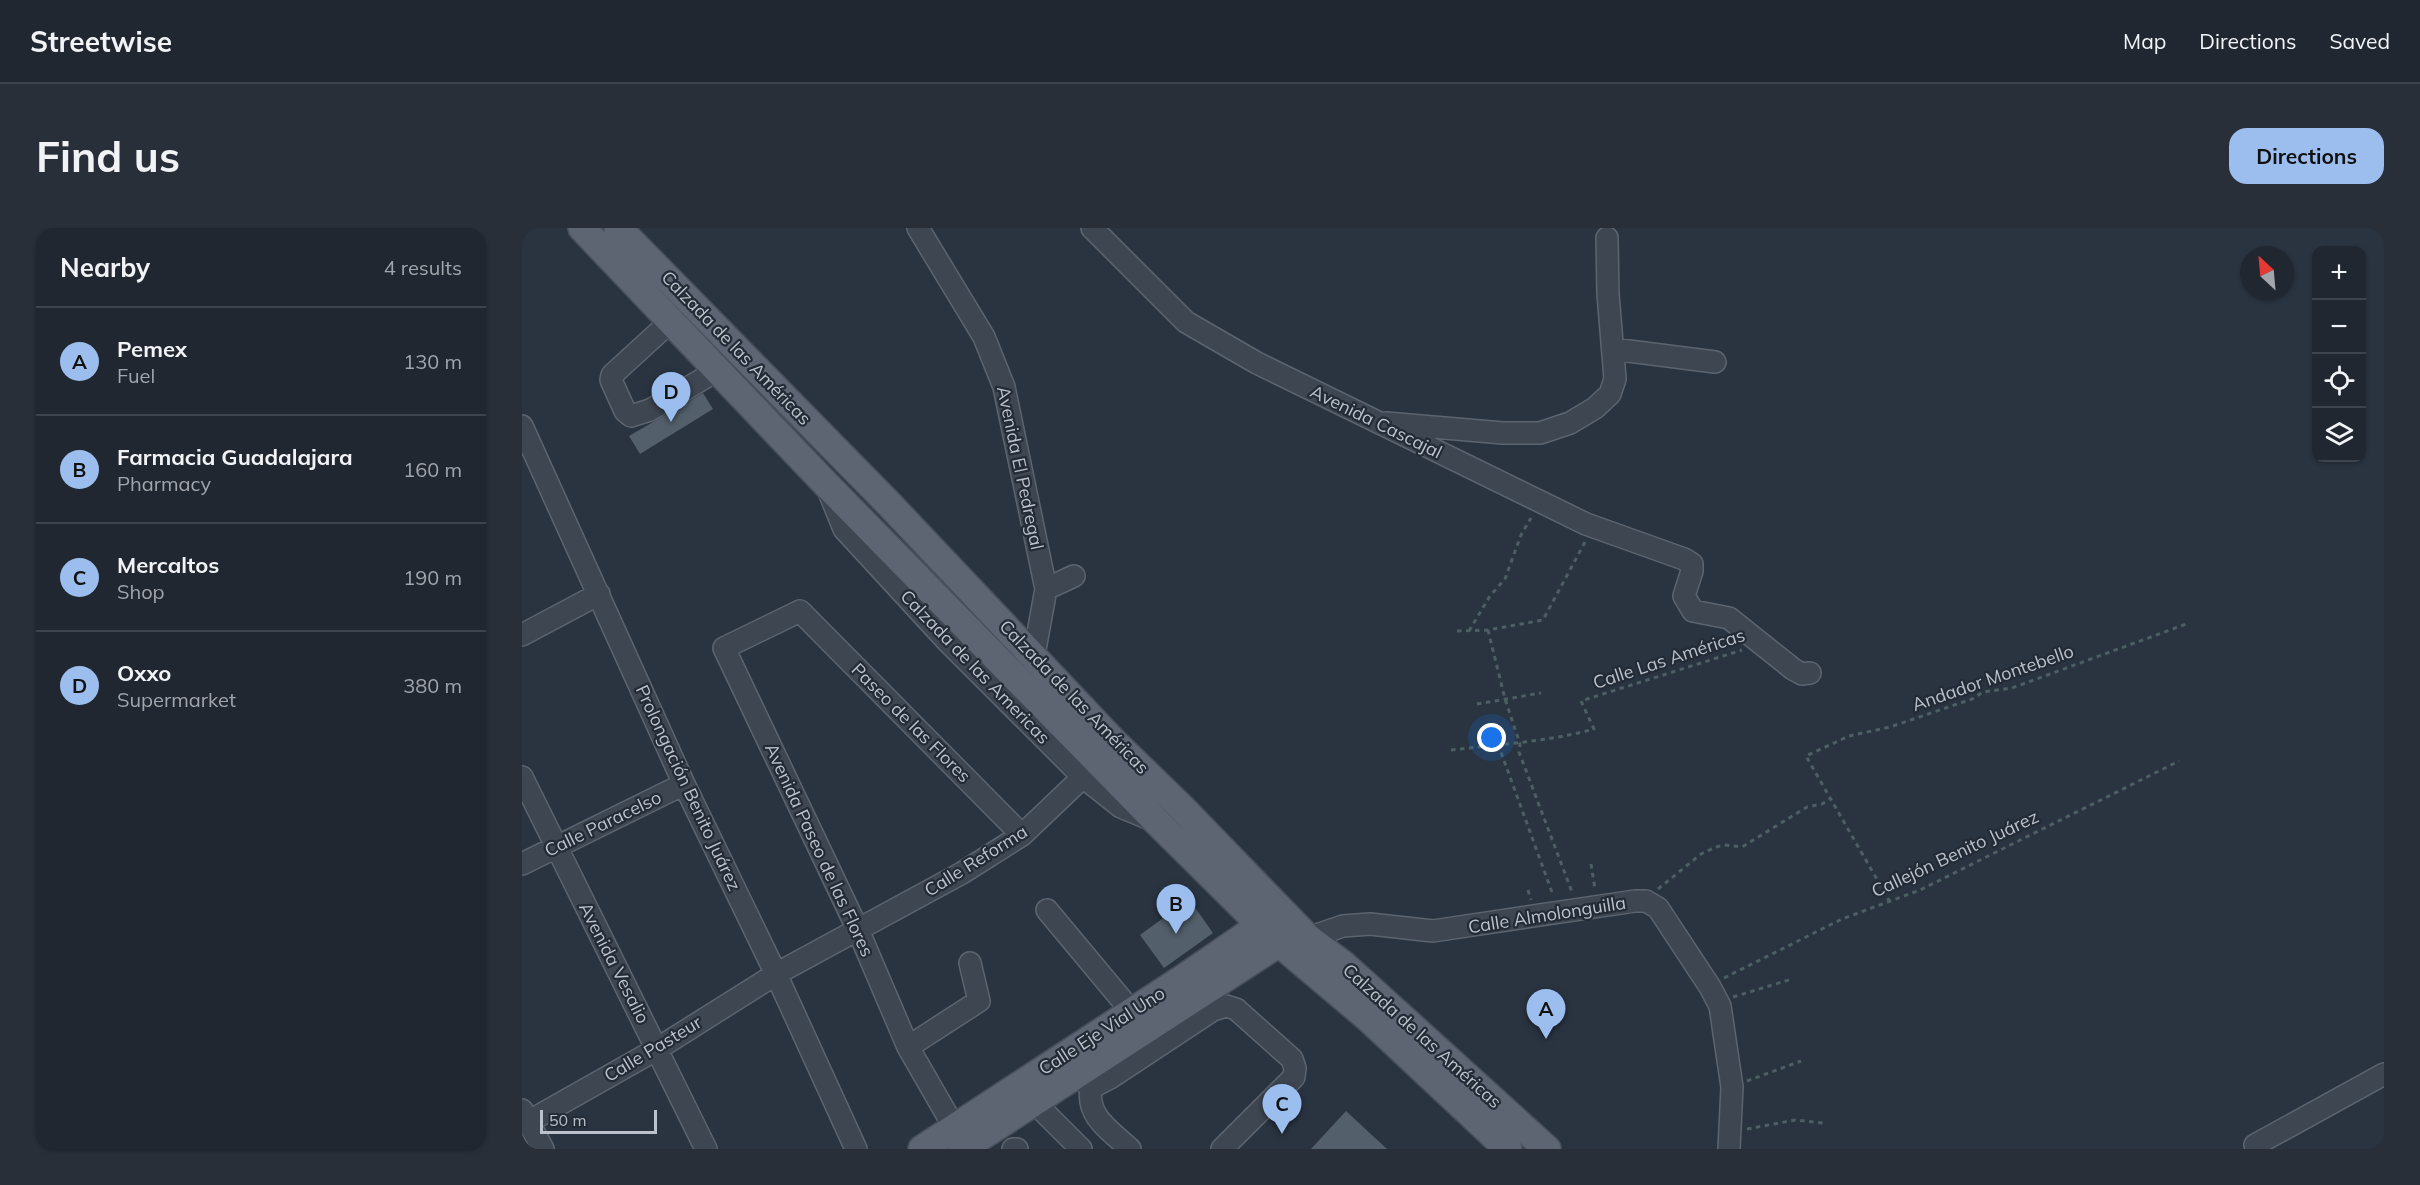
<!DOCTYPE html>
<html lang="en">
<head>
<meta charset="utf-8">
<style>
  :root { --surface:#202731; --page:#282f39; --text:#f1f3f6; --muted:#a2a5ab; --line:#3d444d; --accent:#9cbeef }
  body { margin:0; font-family:Mulish,sans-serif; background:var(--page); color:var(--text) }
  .controls { position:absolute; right:18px; top:18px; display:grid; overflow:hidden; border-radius:12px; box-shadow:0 2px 4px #0004 }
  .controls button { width:54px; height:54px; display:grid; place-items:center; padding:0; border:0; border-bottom:2px solid var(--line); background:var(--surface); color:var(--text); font:30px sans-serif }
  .compass { position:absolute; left:1718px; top:18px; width:54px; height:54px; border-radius:50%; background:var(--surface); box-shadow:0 2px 4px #0004; rotate:334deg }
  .scale { position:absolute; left:18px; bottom:15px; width:117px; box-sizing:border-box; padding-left:6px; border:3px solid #bbc2cb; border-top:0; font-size:16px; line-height:21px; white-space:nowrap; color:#bbc2cb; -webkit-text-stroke:4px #232b36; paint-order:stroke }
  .you { position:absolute; left:970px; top:510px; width:21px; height:21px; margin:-15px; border:4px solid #fff; border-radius:50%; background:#1a73e8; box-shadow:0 0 0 9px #1a73e833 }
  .badge { display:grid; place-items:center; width:39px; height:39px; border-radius:50%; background:var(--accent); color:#111; font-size:20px; font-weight:700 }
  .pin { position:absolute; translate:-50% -50px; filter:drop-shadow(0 2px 3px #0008) }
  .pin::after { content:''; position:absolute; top:32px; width:21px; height:18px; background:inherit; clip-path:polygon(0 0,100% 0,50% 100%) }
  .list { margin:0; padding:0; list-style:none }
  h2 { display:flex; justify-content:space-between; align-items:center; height:78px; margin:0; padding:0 24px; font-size:26px }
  h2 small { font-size:20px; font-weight:400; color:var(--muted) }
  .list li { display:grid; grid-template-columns:39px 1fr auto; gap:18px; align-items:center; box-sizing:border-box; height:108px; padding:0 24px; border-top:2px solid var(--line) }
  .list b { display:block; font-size:22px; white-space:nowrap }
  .list p { margin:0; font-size:20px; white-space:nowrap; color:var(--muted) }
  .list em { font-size:20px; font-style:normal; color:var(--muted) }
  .icon { flex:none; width:33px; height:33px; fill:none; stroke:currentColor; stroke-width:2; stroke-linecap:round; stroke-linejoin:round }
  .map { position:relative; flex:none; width:1862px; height:921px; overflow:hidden; border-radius:18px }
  header { display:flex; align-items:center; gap:36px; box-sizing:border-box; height:84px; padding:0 30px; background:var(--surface); border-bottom:2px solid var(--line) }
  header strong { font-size:28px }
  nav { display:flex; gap:33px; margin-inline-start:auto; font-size:21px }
  .intro { display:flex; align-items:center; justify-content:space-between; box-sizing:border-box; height:144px; padding:0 36px }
  h1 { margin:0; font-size:42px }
  .button { padding:15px 27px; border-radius:18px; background:var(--accent); color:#111; font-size:21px; font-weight:700 }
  main { display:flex; gap:36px; padding:0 36px }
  aside { flex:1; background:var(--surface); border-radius:18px; box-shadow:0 2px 4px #0004 }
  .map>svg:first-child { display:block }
  .building { fill:#535f6b }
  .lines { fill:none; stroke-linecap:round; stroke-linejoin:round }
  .minor-casing { stroke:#5c646e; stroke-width:24 }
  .major-casing { stroke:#484f5a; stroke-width:30 }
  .path { stroke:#4c5f61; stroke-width:3; stroke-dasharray:4.5 4.5; stroke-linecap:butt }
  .minor { stroke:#3e4651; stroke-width:21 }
  .major { stroke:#5c6571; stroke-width:27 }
  .labels { text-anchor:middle; stroke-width:4.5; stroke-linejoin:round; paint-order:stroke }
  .street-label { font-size:18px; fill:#bbc2cb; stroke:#232b36 }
</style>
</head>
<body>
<header>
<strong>Streetwise</strong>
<nav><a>Map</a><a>Directions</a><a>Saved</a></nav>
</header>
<div class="intro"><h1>Find us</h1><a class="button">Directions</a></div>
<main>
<aside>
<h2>Nearby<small>4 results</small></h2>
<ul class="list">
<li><span class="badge">A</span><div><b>Pemex</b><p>Fuel</p></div><em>130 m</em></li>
<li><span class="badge">B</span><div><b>Farmacia Guadalajara</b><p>Pharmacy</p></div><em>160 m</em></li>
<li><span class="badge">C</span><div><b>Mercaltos</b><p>Shop</p></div><em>190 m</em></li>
<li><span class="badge">D</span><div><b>Oxxo</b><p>Supermarket</p></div><em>380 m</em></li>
</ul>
</aside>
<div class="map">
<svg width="1862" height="921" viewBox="0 0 1862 921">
  <rect width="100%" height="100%" fill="#2a3441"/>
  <path class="building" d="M 181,165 L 191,181 L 118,226 L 107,208 Z
    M 667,671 L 691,705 L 642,740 L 618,707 Z
    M 824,883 L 865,921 L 789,921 Z"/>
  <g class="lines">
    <defs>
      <path id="minor" d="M 396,0 L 462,109 L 482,159 L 524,361 L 512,427
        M 570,0 L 664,94 L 735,135 L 1064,296 L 1162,331 L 1170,336 L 1170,343 L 1162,368 L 1171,383 L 1207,390 L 1271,441 L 1280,446 L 1288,445
        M 149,93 L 90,147 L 89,152 L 103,183 L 109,188 L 128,182 L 196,142
        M 1091,121 L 1193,134
        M 864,195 L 981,205 L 1018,205 L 1048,195 L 1073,180 L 1088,166 L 1093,151 L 1086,66 L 1085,10
        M 0,198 L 162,556 L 254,746 L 334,921
        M 307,264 L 322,301 L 426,414 L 561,549 L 599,579 L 630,592
        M 524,361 L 552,348
        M 0,407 L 77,366
        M 0,549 L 184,921
        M 0,636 L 162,556
        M 525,682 L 610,784
        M 777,719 L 786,710 L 821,698 L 848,696 L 911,703 L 1113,673 L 1124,673 L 1136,680 L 1188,759 L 1198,778 L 1210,859 L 1207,921
        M 386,819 L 457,773 L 448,735
        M 555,847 L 569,860 L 588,850 L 691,782 L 704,778 L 714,781 L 770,831 L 773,840 L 772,849 L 700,921
        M 569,860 C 564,889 589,903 608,921
        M 505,863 L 521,883 L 559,921
        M 0,882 L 21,921
        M 6,894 L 135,821 L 254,746 L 440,645 L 500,607 L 561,549
        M 432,899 L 386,819 L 336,702 L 202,420 L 278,383 L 500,607
        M 1733,917 L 1862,846
        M 491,921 L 495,921"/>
      <path id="major" d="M 60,0 L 303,255 L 634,593 L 757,715 L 846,790 L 986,921
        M 96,0 L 368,277 L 591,513 L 660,580 L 786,710 L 822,737 L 1025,921
        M 400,921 L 663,749 L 739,697 L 752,685
        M 440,921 L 757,715 L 770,704"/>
    </defs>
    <use href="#minor" class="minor-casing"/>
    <use href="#major" class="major-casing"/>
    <path class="path" d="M 966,402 L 983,471 L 998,516 L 997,524 L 1050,664
      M 935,403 L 966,402 L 1021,392 L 1063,314
      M 947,403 L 968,368 L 983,351 L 999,307 L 1009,290
      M 955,476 L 1019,465
      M 976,516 L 1031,667
      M 929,522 C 977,516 1025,514 1072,501 L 1059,473 L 1220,422
      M 1069,636 L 1073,661
      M 1136,661 L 1179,626 L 1194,619 L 1202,617 L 1220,619 L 1285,579 L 1300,576 L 1308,571
      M 1006,662 L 1009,672
      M 1368,674 L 1284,528 L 1327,508 L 1368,499 L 1450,471 L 1461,464 L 1490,460 L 1667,395
      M 1202,750 L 1320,691 L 1398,662 L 1657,533
      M 1211,769 L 1270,751
      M 1225,853 L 1279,833
      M 1225,901 L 1273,892 L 1301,895"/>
    <use href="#minor" class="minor"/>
    <use href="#major" class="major"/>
  </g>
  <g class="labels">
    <g class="street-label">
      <text transform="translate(214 120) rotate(46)" y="6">Calzada de las Américas</text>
      <text transform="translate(854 194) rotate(26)" y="6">Avenida Cascajal</text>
      <text transform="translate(498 240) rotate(78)" y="6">Avenida El Pedregal</text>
      <text transform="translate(1147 431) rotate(-18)" y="6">Calle Las Américas</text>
      <text transform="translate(453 439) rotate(46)" y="6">Calzada de las Americas</text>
      <text transform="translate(1471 450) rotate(-19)" y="6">Andador Montebello</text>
      <text transform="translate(552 469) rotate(46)" y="6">Calzada de las Américas</text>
      <text transform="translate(389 495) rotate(45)" y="6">Paseo de las Flores</text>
      <text transform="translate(166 560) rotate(65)" y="6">Prolongación Benito Juárez</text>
      <text transform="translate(81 596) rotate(-26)" y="6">Calle Paracelso</text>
      <text transform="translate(297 622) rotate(65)" y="6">Avenida Paseo de las Flores</text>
      <text transform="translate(1433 626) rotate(-25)" y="6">Callejón Benito Juárez</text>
      <text transform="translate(454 633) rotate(-32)" y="6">Calle Reforma</text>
      <text transform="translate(1025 687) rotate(-9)" y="6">Calle Almolonguilla</text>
      <text transform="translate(92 735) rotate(63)" y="6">Avenida Vesalio</text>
      <text transform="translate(580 803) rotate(-33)" y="6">Calle Eje Vial Uno</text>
      <text transform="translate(900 808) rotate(42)" y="6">Calzada de las Américas</text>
      <text transform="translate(131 821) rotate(-31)" y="6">Calle Pasteur</text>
    </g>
  </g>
</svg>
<div class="controls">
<button>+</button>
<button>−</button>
<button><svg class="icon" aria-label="locate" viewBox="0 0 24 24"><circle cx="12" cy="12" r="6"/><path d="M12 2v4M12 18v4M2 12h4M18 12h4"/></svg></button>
<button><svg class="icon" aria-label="layers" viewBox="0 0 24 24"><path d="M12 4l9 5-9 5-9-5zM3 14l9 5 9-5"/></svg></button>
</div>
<svg class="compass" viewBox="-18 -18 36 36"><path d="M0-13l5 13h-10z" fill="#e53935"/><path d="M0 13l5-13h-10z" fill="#a2a5ab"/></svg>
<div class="scale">50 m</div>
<div class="you"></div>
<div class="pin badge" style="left:1024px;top:811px">A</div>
<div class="pin badge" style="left:654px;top:706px">B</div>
<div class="pin badge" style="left:760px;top:906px">C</div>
<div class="pin badge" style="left:149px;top:194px">D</div>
</div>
</main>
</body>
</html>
